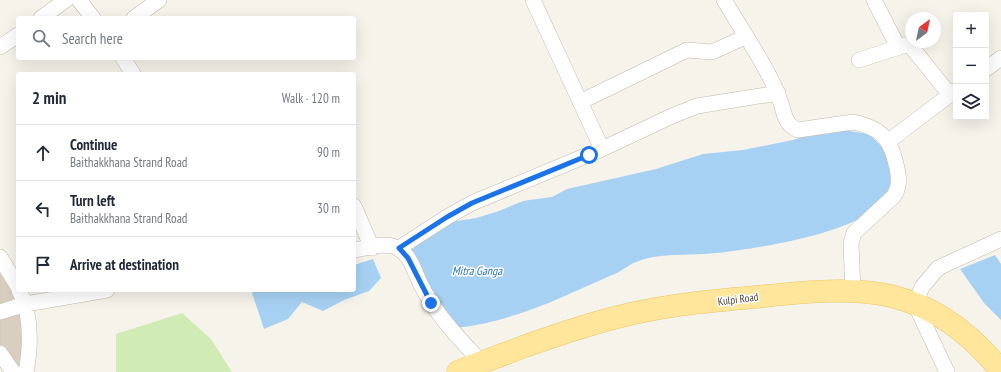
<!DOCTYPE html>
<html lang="en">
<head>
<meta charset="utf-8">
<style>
  :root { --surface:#fff; --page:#f6f6f7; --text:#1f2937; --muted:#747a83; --line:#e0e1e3 }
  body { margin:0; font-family:"PT Sans Narrow",sans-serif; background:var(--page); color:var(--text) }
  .controls { position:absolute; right:12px; top:12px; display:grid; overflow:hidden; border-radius:4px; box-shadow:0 4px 16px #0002 }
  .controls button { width:36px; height:36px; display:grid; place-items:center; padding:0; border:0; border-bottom:1px solid var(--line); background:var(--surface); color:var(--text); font:20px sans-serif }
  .compass { position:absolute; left:905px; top:12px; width:36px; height:36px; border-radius:50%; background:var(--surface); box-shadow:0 4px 16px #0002; rotate:33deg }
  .stop { position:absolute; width:12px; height:12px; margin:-9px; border:3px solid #1a73e8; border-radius:50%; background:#fff }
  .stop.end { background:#1a73e8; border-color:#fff; box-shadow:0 1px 4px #0008 }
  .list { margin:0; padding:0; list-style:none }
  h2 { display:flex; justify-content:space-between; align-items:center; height:52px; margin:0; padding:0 16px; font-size:17px }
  h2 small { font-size:13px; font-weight:400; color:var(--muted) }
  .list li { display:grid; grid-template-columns:26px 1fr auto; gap:12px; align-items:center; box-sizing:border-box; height:56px; padding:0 16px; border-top:1px solid var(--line) }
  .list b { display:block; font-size:15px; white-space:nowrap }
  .list p { margin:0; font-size:13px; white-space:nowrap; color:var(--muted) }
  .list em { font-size:13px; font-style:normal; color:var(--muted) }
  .icon { flex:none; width:22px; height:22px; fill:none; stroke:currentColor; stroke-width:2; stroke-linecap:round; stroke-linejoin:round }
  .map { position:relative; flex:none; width:1001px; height:372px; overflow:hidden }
  .search { position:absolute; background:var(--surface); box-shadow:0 4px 16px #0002; left:16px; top:16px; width:340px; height:44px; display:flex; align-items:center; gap:10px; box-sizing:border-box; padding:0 14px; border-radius:4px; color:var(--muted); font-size:15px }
  .panel { position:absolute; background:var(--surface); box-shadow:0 4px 16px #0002; left:16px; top:72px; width:340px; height:220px; border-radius:4px }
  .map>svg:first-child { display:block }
  .green { fill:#d0ebb3 }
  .water { fill:#a7d1f3 }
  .building { fill:#d8cfc0; stroke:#d3c8b3 }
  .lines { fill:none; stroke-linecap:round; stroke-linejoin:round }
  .minor-casing { stroke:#c2bbad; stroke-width:16 }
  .primary-casing { stroke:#e8c667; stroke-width:23 }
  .minor { stroke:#fff; stroke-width:15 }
  .primary { stroke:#ffe69b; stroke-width:22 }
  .route { stroke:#1a73e8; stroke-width:5 }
  .labels { text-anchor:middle; stroke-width:3; stroke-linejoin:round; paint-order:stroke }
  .street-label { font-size:11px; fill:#4b4438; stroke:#fff }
  .water-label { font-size:12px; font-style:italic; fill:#2c7abc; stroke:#fff }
</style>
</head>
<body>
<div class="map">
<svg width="1001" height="372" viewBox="0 0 1001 372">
  <rect width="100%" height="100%" fill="#f6f3eb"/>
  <path class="green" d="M 182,313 L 211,339 L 232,372 L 116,372 L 116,334 Z"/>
  <path class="water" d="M 830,128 L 869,134 L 887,152 C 888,161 892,175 890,185 C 888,190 883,203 879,206 C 846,235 760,248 717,253 C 692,256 660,252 636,262 C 628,265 621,272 612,275 C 562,297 511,323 455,328 L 430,298 L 411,250 L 444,223 L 476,218 L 499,211 L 523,201 L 552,197 L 567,189 L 656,169 L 703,154 L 743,150 L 793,140 Z
    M 995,255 L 1001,264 L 1001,320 L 984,303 L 960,269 Z
    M 373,259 L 381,278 L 369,291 L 344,300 L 323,311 L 302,302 L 288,319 L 264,329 L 251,290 L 354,290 L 354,265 Z"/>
  <path class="building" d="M 0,274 L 15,298 L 0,303 Z
    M 22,309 L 25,335 L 21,372 L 0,346 L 0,317 Z"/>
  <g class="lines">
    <defs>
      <path id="minor" d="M 79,0 L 93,18
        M 533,0 L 602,149
        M 724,0 C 742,31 770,70 781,103 C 784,114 786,126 798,130 L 853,122 C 883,128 891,140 897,168 C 899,179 900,186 894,196 L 854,233 L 851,243 L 853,292
        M 874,0 L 898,47
        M 41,18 L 66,0
        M 134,18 L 159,0
        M 0,47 L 18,35
        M 123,58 L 133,74
        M 859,60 L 909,44 L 950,95
        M 986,69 L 1001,58
        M 580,102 L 687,50 L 712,52 L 745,37
        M 889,141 L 956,90
        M 354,206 L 372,248
        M 399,248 L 447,217 L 472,203 L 602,149 L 672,116 L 697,106 L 778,93
        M 354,250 C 367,248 388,241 399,249 C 411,256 415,273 421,285 C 436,315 459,338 481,362
        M 0,257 L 18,287
        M 19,290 C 32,315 31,345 26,372
        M 0,312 L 26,304 L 107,290
        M 0,353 L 13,372
        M 947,372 L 915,304 L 922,287 L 938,268 L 1001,239"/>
      <path id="primary" d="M 458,372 C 477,363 498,357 517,349 C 554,336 591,323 630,314 C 674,304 720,300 765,296 C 803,292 854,287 891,296 C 937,307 972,335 1001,371"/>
    </defs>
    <use href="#minor" class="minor-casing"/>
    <use href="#primary" class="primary-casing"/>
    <use href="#minor" class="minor"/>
    <use href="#primary" class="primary"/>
  </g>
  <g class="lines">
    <path class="route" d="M 431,303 L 408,258 L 399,248 L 447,217 L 472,203 L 589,155"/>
  </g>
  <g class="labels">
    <g class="street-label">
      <text transform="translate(738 299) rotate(-7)" y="4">Kulpi Road</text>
    </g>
    <g class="water-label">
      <text x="477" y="275">Mitra Ganga</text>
    </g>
  </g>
</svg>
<div class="controls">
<button>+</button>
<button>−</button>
<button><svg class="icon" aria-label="layers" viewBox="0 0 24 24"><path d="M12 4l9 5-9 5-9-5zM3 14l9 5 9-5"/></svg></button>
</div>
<svg class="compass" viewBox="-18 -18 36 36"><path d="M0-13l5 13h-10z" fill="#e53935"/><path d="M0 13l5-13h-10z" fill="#747a83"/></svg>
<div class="stop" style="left:589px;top:155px"></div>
<div class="stop end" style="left:431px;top:303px"></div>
<div class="search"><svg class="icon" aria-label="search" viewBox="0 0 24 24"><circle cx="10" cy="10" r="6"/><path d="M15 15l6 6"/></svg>Search here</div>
<section class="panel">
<h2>2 min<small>Walk · 120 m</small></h2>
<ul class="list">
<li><svg class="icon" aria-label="ahead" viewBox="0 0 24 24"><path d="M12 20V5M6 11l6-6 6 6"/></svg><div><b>Continue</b><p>Baithakkhana Strand Road</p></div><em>90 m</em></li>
<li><svg class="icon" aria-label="left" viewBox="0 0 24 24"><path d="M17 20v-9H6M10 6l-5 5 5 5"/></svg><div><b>Turn left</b><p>Baithakkhana Strand Road</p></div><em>30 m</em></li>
<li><svg class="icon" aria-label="arrive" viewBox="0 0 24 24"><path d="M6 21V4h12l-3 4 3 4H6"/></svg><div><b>Arrive at destination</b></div></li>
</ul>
</section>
</div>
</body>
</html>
